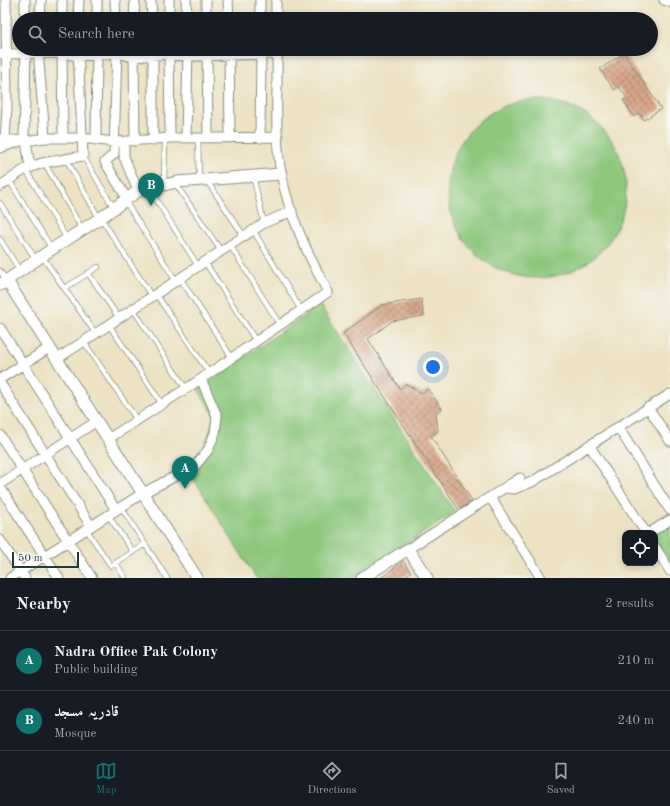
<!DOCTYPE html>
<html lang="en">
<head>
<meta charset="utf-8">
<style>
  :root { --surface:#171b24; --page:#20242c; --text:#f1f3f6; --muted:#9ea1a6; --line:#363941; --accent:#0f766e }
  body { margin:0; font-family:"Old Standard TT",Amiri,serif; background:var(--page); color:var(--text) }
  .controls { position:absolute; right:12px; bottom:12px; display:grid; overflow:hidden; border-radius:8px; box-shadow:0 2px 6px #0003 }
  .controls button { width:36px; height:36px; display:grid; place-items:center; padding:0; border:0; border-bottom:1px solid var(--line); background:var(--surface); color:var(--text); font:20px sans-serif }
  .scale { position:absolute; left:12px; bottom:10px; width:67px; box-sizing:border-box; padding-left:4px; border:2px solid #1f3d34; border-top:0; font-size:11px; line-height:14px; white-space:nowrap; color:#1f3d34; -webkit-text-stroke:3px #f6f6f2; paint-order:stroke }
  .you { position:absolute; left:433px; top:367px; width:14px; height:14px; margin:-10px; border:3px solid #fff; border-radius:50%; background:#1a73e8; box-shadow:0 0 0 6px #1a73e833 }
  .badge { display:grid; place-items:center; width:26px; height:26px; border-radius:50%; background:var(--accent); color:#fff; font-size:13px; font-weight:700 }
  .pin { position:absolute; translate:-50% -33px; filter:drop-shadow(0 1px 2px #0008) }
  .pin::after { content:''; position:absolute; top:21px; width:14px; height:12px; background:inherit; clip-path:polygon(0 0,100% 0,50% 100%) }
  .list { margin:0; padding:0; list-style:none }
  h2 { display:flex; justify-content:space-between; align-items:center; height:52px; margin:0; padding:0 16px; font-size:17px }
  h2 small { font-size:13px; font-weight:400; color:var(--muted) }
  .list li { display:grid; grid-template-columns:26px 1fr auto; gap:12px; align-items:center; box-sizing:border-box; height:60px; padding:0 16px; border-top:1px solid var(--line) }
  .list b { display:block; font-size:15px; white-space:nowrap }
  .list p { margin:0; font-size:13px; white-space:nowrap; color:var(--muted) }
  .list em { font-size:13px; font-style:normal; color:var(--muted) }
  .icon { flex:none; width:22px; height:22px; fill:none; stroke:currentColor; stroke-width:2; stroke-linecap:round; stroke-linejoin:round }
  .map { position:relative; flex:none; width:670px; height:578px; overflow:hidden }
  .search { position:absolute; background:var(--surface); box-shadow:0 2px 6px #0003; left:12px; right:12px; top:12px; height:44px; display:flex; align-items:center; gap:10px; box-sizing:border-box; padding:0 14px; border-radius:22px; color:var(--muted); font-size:15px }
  .sheet { height:172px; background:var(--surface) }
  nav { display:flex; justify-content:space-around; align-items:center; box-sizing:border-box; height:56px; border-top:1px solid var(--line); background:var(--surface); font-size:11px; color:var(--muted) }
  nav a { display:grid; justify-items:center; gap:2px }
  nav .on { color:var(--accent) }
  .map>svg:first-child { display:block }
  .park { fill:#8dc87d; stroke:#568258 }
  .building { fill:url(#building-cross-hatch) }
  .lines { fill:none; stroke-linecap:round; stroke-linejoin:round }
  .service-casing { stroke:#86907c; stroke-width:6 }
  .minor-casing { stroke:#86907c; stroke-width:11 }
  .tertiary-casing { stroke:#86907c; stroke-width:13 }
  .service { stroke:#fff; stroke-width:4.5 }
  .minor { stroke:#fff; stroke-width:9 }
  .tertiary { stroke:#fff; stroke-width:11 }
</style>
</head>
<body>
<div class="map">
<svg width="670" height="578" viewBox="0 0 670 578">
  <defs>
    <pattern id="building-cross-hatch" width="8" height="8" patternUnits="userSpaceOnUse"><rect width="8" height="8" fill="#d8a689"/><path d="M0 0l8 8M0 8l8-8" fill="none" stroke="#af8871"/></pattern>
  </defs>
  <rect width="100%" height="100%" fill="#f6f6f2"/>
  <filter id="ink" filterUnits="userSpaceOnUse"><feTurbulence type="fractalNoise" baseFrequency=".025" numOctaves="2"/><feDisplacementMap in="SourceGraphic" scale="8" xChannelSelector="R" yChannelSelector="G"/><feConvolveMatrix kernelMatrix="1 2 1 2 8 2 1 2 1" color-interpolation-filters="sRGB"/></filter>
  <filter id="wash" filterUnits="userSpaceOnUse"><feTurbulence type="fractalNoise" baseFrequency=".012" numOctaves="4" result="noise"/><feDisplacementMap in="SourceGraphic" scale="16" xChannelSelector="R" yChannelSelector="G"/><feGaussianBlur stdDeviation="0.9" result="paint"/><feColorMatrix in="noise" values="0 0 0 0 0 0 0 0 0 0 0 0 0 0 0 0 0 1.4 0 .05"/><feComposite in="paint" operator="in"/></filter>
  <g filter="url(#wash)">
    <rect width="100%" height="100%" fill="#ede2c4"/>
    <path class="park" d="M448 189a89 89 0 1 1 178 0a89 89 0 1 1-178 0Z
      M 320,305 L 455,512 L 356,578 L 256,578 L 190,473 L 204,448 L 215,416 L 198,389 Z
      M 670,520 L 670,570 L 655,547 L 655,533 Z"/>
    <g id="blocks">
      <path class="building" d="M 624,53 L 661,109 L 644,120 L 639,113 L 634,117 L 623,100 L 627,98 L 619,87 L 614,90 L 600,69 Z
        M 421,299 L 424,316 L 392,321 L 368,339 L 400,389 L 406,384 L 422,393 L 428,389 L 442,409 L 436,413 L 438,431 L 431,436 L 472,501 L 459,510 L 343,333 L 382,305 Z
        M 403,561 L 411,572 L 402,578 L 381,578 Z"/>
    </g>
  </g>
  <g filter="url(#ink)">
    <use href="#blocks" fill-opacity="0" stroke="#86907c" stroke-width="1"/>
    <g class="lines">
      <defs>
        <path id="service" d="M 198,138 L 199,180
          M 83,156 L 114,208
          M 66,159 L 99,218
          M 44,162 L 82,229
          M 26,170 L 67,239
          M 253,176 L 264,223
          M 9,180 L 52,249
          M 207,181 L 244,236
          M 175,183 L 221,251
          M 164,185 L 165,139
          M 149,188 L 198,266
          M 125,201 L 176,281
          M 0,203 L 36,260
          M 101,218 L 152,297
          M 253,230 L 301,310
          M 0,239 L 20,271
          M 230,245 L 280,325
          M 42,256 L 96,334
          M 205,262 L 256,341
          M 0,271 L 6,280
          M 88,273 L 119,318
          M 180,278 L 232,358
          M 65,288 L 98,267
          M 156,294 L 209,373
          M 133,309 L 186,389
          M 109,325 L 162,404
          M 84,342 L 137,420
          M 121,507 L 167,578
          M 108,515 L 133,552
          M 86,529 L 111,566 L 145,544
          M 116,563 L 125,578"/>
        <path id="minor" d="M 25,0 L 25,19
          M 115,0 L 116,19
          M 151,0 L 152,19
          M 186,0 L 187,19
          M 206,0 L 206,19
          M 228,0 L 229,19
          M 260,0 L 260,19
          M 276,0 L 276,19
          M 664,0 L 670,2
          M 40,19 L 41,0
          M 62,19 L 62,0
          M 78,19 L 79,0
          M 97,19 L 97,0
          M 134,19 L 135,0
          M 169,19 L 169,0
          M 38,49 L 45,138
          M 62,49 L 63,138
          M 117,49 L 114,154 L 105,162 L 127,199
          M 134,49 L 135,141
          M 169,49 L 170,138
          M 229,49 L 230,138
          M 207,50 L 208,138
          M 0,54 L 62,53 L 78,56 L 117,53 L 133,57 L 169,54 L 189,56 L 277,54
          M 186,138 L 188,49
          M 260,138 L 261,49
          M 0,139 L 26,141 L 45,138 L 81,138 L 114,142 L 170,138 L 278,137
          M 5,139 L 7,108 L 6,0
          M 96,140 L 97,49
          M 153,140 L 153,49
          M 26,141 L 30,167
          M 124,142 L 124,157 L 138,191
          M 0,148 L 24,140 L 26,49
          M 0,186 L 24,170 L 42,163 L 83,156 L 78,49
          M 0,328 L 116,510
          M 57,359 L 264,223 L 292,211
          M 0,379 L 49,348
          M 0,383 L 91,526
          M 648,407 L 670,441
          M 618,427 L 670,510
          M 0,435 L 92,578
          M 108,439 L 201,379 L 328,292 C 308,255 289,215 281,173 C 274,133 278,90 277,49
          M 589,445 L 646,533
          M 0,484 L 97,421
          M 0,487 L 59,578
          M 505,488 L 514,489 L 532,482 L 670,394
          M 490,497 L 541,578
          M 649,533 L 670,520
          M 0,540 L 25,578
          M 655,547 L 670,571
          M 408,549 L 520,478
          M 10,578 L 143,493 L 195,466 L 208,450 L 215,433 L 217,416 L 201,379"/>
        <path id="tertiary" d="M 7,281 L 197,578
          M 0,285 L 52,249 L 99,219 L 138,191 L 177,182 L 281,174
          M 362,578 L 408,549 L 427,578"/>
      </defs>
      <use href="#service" class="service-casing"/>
      <use href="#minor" class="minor-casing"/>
      <use href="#tertiary" class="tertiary-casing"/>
      <use href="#service" class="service"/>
      <use href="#minor" class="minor"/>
      <use href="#tertiary" class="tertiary"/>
    </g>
  </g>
</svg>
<div class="controls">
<button><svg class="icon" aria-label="locate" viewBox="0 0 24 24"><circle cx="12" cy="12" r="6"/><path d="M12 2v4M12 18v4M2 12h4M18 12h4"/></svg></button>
</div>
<div class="scale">50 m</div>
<div class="you"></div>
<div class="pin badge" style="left:185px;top:489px">A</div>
<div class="pin badge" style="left:151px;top:206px">B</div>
<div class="search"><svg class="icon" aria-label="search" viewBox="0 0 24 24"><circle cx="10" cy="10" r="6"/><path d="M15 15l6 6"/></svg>Search here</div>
</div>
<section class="sheet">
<h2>Nearby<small>2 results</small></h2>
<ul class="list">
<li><span class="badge">A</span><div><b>Nadra Office Pak Colony</b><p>Public building</p></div><em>210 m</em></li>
<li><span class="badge">B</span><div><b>قادریہ مسجد</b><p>Mosque</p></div><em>240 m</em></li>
</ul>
</section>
<nav>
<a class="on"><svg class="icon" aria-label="map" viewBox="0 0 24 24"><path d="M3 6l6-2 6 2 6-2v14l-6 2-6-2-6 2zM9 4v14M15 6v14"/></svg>Map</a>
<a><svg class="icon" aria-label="directions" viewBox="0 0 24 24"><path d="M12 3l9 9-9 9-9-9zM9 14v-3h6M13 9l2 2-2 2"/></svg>Directions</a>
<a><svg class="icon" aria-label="saved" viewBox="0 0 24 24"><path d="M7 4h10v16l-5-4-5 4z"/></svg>Saved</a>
</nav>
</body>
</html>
